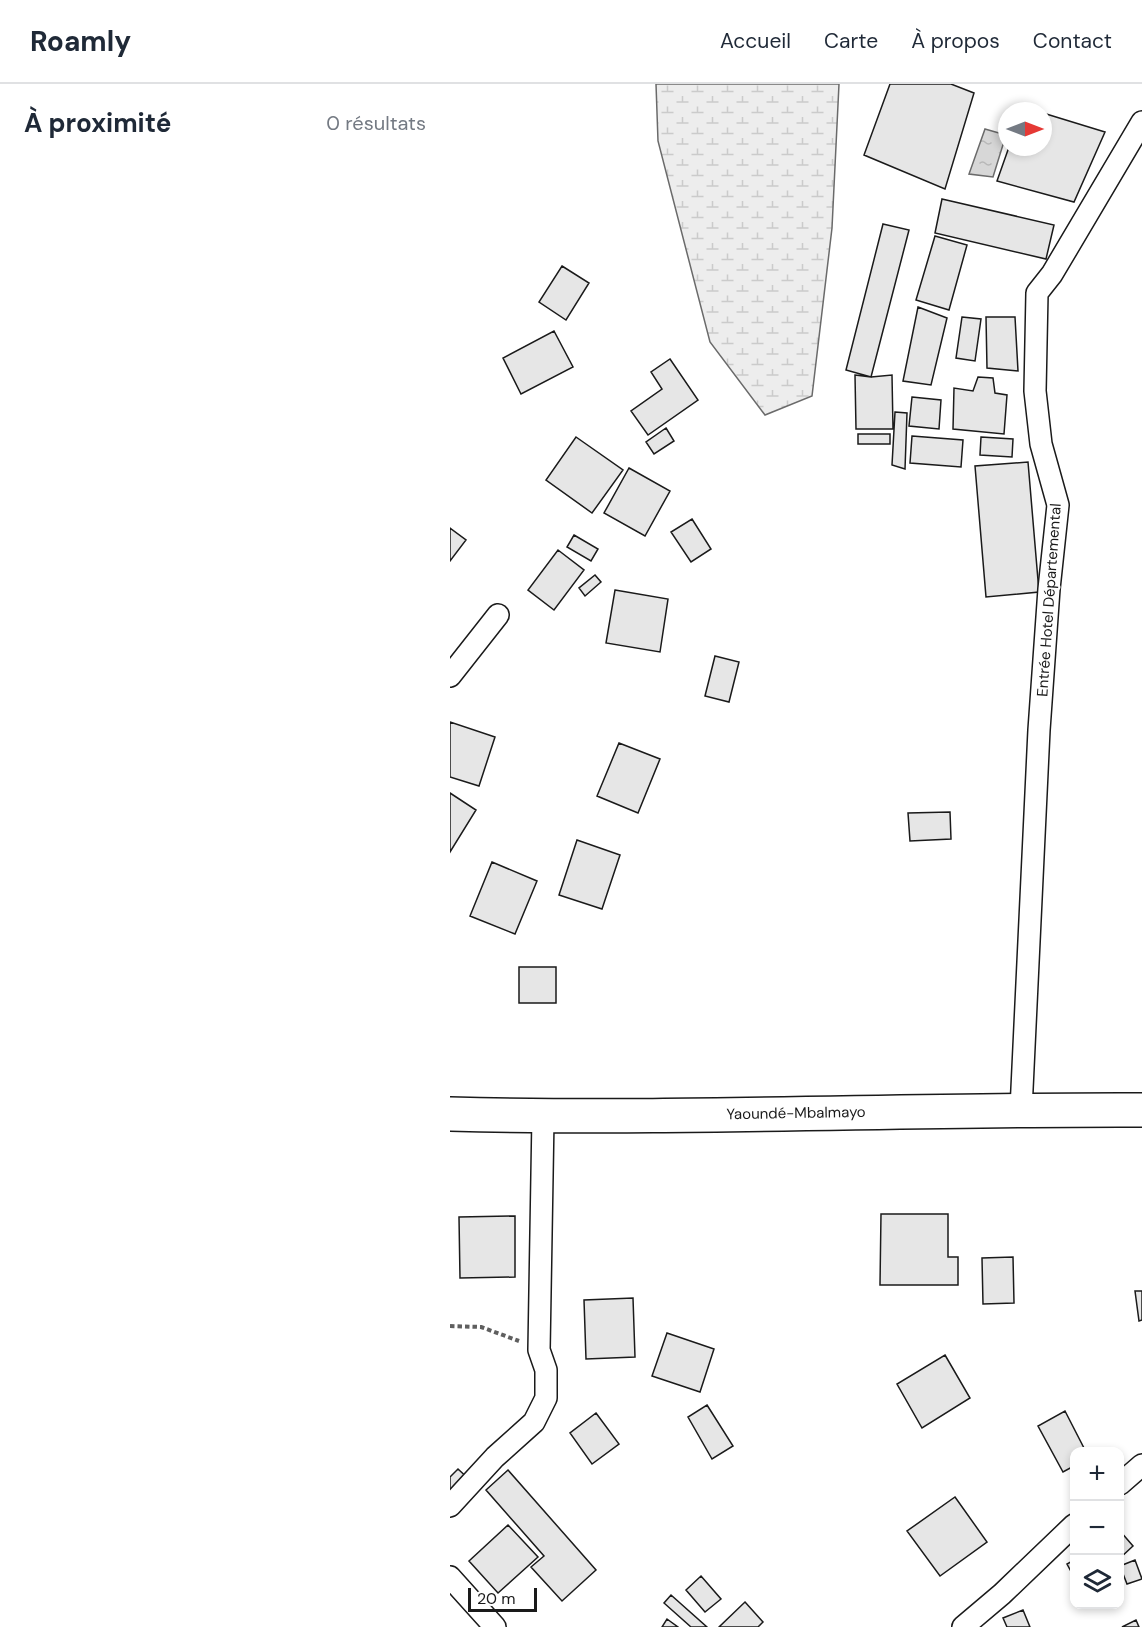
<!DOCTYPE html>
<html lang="fr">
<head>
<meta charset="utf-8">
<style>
  :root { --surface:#fff; --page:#f2f2f3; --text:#1f2937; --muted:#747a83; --line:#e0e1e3 }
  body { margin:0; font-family:"DM Sans",sans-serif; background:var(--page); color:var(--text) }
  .controls { position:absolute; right:18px; bottom:18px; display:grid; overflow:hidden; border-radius:12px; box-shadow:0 3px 9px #0003 }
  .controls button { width:54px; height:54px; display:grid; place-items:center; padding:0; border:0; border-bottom:2px solid var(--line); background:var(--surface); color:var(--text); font:30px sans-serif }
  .compass { position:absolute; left:548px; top:18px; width:54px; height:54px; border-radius:50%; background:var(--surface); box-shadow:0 3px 9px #0003; rotate:90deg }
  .scale { position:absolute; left:18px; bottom:15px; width:69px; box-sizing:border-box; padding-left:6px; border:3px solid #1a1a1a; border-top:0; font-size:16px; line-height:21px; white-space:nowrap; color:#1a1a1a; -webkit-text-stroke:4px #fff; paint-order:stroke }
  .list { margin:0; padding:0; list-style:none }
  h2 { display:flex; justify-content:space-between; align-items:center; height:78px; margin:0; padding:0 24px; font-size:26px }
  h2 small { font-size:20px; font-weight:400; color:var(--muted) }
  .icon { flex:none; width:33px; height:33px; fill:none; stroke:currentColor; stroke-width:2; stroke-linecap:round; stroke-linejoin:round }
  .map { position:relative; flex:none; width:692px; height:1543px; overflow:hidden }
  header { display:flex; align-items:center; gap:36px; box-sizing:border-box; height:84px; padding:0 30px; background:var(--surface); border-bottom:2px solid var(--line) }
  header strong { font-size:28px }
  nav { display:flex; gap:33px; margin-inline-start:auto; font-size:21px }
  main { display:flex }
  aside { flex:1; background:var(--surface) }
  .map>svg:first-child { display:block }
  .wetland { fill:url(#wetland-marsh); stroke:#6a6a6a; stroke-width:1.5 }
  .water { fill:url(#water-ripples); stroke:#6a6a6a; stroke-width:1.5 }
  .building { fill:#e6e6e6; stroke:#1a1a1a; stroke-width:1.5 }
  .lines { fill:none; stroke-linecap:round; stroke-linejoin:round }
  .street-casing { stroke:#1a1a1a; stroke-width:24 }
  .highway-casing { stroke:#1a1a1a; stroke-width:36 }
  .path { stroke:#5f5f5f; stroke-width:4; stroke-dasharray:4.5 3; stroke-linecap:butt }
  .street { stroke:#fff; stroke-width:21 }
  .highway { stroke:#fff; stroke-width:33 }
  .labels { text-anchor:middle; stroke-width:4.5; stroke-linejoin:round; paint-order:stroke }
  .street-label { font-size:15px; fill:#1a1a1a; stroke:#fff }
</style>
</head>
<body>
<header>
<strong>Roamly</strong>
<nav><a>Accueil</a><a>Carte</a><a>À propos</a><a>Contact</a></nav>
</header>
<main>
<aside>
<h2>À proximité<small>0 résultats</small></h2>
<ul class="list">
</ul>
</aside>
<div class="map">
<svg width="692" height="1543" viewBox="0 0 692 1543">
  <defs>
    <pattern id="wetland-marsh" width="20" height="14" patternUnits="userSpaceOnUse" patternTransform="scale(1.5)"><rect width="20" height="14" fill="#ededed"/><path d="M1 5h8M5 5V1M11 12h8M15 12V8" fill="none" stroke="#cbcbcb"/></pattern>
    <pattern id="water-ripples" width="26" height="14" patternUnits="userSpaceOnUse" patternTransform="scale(1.5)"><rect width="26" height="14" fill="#d7d7d7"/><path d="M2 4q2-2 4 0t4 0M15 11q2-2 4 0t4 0" fill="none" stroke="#b8b8b8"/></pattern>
  </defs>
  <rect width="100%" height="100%" fill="#fff"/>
  <path class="wetland" d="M 206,0 L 389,0 L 382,144 L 362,312 L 315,331 L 260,258 L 208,57 Z"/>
  <path class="water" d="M 535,45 L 556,51 L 543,93 L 519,90 Z"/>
  <path class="building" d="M 440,0 L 501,0 L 524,9 L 495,105 L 414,71 Z
    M 593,29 L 655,48 L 624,118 L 547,97 L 559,63 L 593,63 Z
    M 492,115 L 604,141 L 596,175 L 485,149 Z
    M 433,140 L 459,146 L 421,293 L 396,286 Z
    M 485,152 L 517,161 L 499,226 L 466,216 Z
    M 112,182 L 139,199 L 116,236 L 89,218 Z
    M 468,223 L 497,234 L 481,301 L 453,297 Z
    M 512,233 L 531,235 L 525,277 L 506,274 Z
    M 536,233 L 565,233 L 568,287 L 537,284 Z
    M 104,247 L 123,283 L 71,310 L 53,274 Z
    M 220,275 L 248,316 L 198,351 L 181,327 L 212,305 L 201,288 Z
    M 405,291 L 421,293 L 442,291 L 443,345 L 406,345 Z
    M 528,293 L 543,294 L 545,309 L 557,311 L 554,350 L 503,345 L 504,304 L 523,307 Z
    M 462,313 L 491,316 L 489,345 L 459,342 Z
    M 445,328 L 457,329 L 455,385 L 442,381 Z
    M 216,344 L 224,357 L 204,370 L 196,358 Z
    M 408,350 L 440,350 L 440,360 L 408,360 Z
    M 462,352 L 513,356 L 511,383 L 460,379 Z
    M 126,353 L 173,386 L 142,429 L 96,396 Z
    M 531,353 L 563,355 L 562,373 L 530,371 Z
    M 578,378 L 589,508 L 536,513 L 525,382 Z
    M 179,384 L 220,407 L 195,452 L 154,429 Z
    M 242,435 L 261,465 L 241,478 L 221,448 Z
    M 0,444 L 16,456 L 0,477 Z
    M 124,451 L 148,465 L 141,477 L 117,463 Z
    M 108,466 L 134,486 L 104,526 L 78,506 Z
    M 145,491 L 151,498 L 135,512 L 129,504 Z
    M 165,506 L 218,515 L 210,568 L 156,559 Z
    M 265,572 L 289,578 L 279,618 L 255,612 Z
    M 0,638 L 45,653 L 29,702 L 0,693 Z
    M 169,659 L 210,675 L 188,729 L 147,712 Z
    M 0,709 L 26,726 L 0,768 Z
    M 500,728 L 501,755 L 460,757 L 458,729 Z
    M 127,756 L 170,771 L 152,825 L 109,811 Z
    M 42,778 L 87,797 L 65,850 L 20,832 Z
    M 69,883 L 106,883 L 106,919 L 69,919 Z
    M 431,1130 L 498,1130 L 498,1173 L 508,1173 L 508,1201 L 430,1201 Z
    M 65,1132 L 65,1193 L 10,1194 L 9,1133 Z
    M 563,1173 L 564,1219 L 533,1220 L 532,1174 Z
    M 685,1207 L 692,1207 L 692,1236 L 689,1237 Z
    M 183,1214 L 185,1273 L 136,1275 L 134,1216 Z
    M 217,1249 L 264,1265 L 250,1308 L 202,1292 Z
    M 495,1271 L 520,1314 L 472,1344 L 447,1300 Z
    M 257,1321 L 283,1362 L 262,1375 L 238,1333 Z
    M 615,1327 L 636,1368 L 624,1368 L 624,1382 L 613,1388 L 588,1342 Z
    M 146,1329 L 169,1360 L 142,1380 L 120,1349 Z
    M 8,1385 L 22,1398 L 0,1415 L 0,1393 Z
    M 58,1386 L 146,1486 L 112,1517 L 81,1483 L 94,1472 L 36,1406 Z
    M 505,1413 L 537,1458 L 490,1492 L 457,1447 Z
    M 58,1441 L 88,1473 L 48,1509 L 19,1477 Z
    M 670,1447 L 683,1462 L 670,1474 Z
    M 624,1476 L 624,1493 L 617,1480 Z
    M 685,1476 L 692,1495 L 677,1500 L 670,1482 Z
    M 251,1492 L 271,1515 L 255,1528 L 236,1506 Z
    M 221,1511 L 257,1543 L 241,1543 L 214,1519 Z
    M 295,1518 L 313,1538 L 308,1543 L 269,1543 Z
    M 573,1526 L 580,1543 L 557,1543 L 553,1534 Z
    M 217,1535 L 228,1543 L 212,1543 Z
    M 686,1536 L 689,1543 L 672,1543 Z"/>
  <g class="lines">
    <defs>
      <path id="street" d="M 0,592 L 48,531
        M 571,1026 L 589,646 L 599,505 L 608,421 L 591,360 L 585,307 L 587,209 L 602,190 L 692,38
        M 670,1400 L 692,1381
        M 0,1422 L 45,1373 L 84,1338 L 96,1314 L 96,1286 L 89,1266 L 93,1033
        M 0,1493 L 45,1543
        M 513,1543 L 552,1510 L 624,1441"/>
      <path id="highway" d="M 0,1030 C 231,1036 461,1025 692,1026"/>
    </defs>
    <use href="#street" class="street-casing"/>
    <use href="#highway" class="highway-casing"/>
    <path class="path" d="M 0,1242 L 31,1243 L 69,1257"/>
    <use href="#street" class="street"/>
    <use href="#highway" class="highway"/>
  </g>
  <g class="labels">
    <g class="street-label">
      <text transform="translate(599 516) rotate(-86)" y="5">Entrée Hotel Départemental</text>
      <text transform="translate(346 1029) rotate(-1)" y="5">Yaoundé-Mbalmayo</text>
    </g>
  </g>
</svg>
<div class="controls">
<button>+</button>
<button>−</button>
<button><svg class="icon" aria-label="layers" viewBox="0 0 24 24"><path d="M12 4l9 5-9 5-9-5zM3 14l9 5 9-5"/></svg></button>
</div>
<svg class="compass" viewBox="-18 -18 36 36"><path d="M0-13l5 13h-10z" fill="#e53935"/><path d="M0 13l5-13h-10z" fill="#747a83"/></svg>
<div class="scale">20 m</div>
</div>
</main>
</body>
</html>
